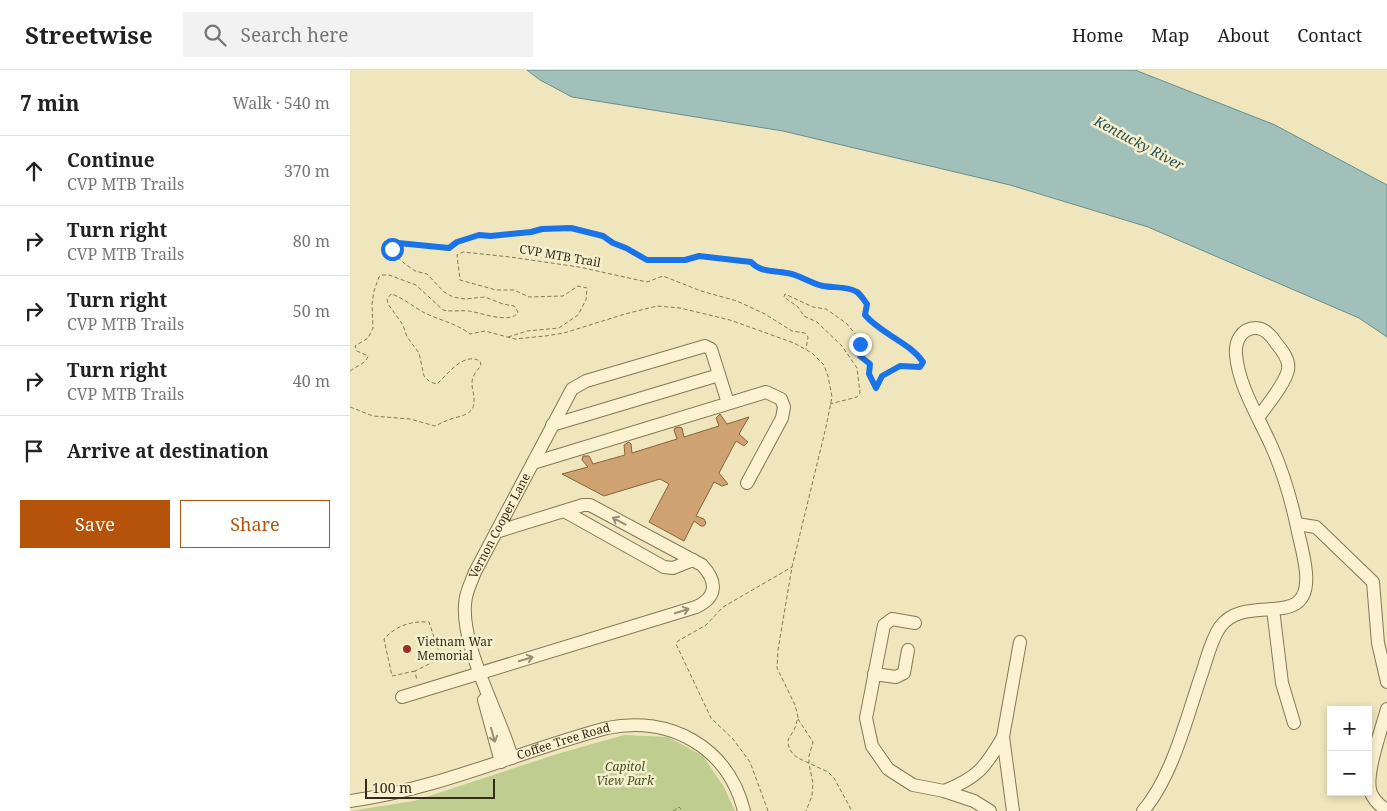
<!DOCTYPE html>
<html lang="en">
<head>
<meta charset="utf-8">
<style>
  :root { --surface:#fff; --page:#f2f2f2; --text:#222; --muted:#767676; --line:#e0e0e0; --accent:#b45309 }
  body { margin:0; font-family:"Noto Serif",serif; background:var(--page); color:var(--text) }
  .controls { position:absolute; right:15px; bottom:15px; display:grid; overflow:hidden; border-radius:0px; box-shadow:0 2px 8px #0003 }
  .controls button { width:45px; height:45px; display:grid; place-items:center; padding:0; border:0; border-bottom:1px solid var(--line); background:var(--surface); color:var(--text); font:25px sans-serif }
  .scale { position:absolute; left:15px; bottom:12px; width:130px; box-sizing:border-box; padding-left:5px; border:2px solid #362b1b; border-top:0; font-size:14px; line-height:18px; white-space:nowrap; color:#362b1b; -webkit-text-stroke:4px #f6efcd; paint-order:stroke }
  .stop { position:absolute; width:15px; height:15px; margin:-11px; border:4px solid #1a73e8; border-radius:50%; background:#fff }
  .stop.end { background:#1a73e8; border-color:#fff; box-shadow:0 1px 5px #0008 }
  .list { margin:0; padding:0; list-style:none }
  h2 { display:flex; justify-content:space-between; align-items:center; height:65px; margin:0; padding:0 20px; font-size:21px }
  h2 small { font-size:16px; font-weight:400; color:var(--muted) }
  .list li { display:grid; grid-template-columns:32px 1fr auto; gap:15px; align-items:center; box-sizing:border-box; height:70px; padding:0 20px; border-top:1px solid var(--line) }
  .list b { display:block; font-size:19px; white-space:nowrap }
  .list p { margin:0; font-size:16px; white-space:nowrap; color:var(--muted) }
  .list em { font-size:16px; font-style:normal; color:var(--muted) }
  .actions { display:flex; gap:10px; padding:15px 20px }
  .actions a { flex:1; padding:11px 0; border:1px solid var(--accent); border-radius:0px; text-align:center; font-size:18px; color:var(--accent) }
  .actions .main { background:var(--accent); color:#fff }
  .icon { flex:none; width:28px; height:28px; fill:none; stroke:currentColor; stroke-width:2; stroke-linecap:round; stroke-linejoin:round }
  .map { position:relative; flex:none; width:1037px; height:741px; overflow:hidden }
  header { display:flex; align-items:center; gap:30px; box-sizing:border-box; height:70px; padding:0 25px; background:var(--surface); border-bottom:1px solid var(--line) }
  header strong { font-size:24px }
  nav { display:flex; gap:28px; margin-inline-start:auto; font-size:18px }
  .search { width:350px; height:45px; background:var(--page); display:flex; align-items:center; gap:12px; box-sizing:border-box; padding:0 18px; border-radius:0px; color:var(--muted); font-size:19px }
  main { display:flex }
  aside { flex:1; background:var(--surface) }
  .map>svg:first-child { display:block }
  .green { fill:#bfcd91 }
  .water { fill:#a1c0ba; stroke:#688e89 }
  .building { fill:#cfa371; stroke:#87623b }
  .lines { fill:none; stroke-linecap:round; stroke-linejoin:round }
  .minor-casing { stroke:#877656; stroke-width:14 }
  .path { stroke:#877656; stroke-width:1; stroke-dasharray:4 2.5; stroke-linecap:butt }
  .minor { stroke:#faf2d0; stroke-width:12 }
  .oneway { stroke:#988e76 }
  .route { stroke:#1a73e8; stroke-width:6 }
  .poi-dot { fill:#993023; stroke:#f6efcd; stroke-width:2 }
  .labels { text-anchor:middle; stroke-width:5; stroke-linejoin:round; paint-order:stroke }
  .street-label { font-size:12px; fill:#362b1b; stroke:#f6efcd }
  .poi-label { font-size:12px; fill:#362b1b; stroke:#f6efcd; text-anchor:start }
  .park-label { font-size:12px; font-style:italic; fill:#415321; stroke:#f6efcd }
  .water-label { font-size:14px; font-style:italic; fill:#295457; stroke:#f6efcd }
</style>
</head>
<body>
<header>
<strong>Streetwise</strong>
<div class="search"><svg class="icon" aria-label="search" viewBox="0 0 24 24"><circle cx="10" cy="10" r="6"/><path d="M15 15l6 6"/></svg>Search here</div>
<nav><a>Home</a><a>Map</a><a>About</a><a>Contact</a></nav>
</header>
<main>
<aside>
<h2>7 min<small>Walk · 540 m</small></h2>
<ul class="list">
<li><svg class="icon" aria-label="ahead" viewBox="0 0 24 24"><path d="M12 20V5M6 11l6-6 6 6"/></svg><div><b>Continue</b><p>CVP MTB Trails</p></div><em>370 m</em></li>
<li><svg class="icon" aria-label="right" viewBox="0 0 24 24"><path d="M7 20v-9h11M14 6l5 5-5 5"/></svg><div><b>Turn right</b><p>CVP MTB Trails</p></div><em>80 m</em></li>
<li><svg class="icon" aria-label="right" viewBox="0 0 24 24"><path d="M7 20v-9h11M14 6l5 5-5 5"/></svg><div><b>Turn right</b><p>CVP MTB Trails</p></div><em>50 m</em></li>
<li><svg class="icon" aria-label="right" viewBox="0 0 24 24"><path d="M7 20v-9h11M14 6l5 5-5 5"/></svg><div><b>Turn right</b><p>CVP MTB Trails</p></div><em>40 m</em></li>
<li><svg class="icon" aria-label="arrive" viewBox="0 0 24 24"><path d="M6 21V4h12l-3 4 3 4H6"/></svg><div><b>Arrive at destination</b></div></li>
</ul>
<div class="actions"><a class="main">Save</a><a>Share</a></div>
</aside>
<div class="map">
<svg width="1037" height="741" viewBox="0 0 1037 741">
  <rect width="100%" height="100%" fill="#efe6bd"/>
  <path class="green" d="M 274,665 L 318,667 L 353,686 L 374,717 L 385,741 L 0,741 L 64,731 L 207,684 Z"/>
  <path class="water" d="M 177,0 L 785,0 L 925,55 L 1037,115 L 1037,267 L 1009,248 L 798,157 L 660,115 L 433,61 L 222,27 L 190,10 Z"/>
  <path class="building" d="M 370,344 L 377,354 L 399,347 L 389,364 L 398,372 L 394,376 L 386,371 L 369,403 L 378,414 L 372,416 L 364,412 L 346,446 L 354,449 L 356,453 L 354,456 L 351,456 L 344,451 L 334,471 L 299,452 L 319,414 L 310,409 L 254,426 L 212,404 L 238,397 L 232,390 L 233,386 L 239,386 L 243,394 L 275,385 L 274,375 L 279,372 L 281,374 L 282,383 L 327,369 L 324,360 L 325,358 L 329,357 L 332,358 L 334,367 L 369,356 L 366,348 Z"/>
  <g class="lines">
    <defs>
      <g id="minor">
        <path d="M 202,355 L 369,305"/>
        <path d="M 183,393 L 416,322 L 431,329 L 434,337 L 432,348 L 397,413"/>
        <path d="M 214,441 L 314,497 L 323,498 L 343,490"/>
        <path d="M 947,454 L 966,457 L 1023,512 L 1028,573 L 1037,612"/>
        <path d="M 923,539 L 932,613 L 944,653"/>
        <path d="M 565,553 L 542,549 L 534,555 L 516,648 L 522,676 L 538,699 L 563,715 L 594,721 L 624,731 L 640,741"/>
        <path d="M 524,604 L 546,607 L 554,603 L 558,580"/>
        <path d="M 52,627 L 346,537 C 368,527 367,511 352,495 L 240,435 L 233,435 L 146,462"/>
        <path d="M 134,630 L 151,692"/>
        <path d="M 1037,639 C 1032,658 1014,706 1021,723 C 1024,730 1030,736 1037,740"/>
        <path id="s1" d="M 162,688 C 150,644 107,571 116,527 C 118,518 122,510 125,502 L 222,319 L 236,311 L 355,276 L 361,279 L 378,333"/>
        <path d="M 594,721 C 627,708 635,698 653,667"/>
        <path id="s2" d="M 0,731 C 89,719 170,681 257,658 C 320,645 378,677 394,741"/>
        <path d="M 663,741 L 653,667 L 670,572"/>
        <path d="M 793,741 C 823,706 837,646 852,603 C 857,588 861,570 870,557 C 896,521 961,563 956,503 C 955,489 951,475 948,462 C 942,432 934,404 921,375 C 909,348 888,315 886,284 C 885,272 891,258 906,258 C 914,258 922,266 926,273 C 932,280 940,290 938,300 C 935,314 917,335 908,348"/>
      </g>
    </defs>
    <use href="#minor" class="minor-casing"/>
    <path class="path" d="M 158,267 L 177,261 L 209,258 L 228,245 L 236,230 L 237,218 L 228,216 L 213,226 L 179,227 L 164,220 L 146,220 L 110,210 L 107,185 L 113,182 L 160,187 L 229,197 L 297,212 L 313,206 L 351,221 L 387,231 L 415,244 L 442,261 L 455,263 L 458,267 L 456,279
      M 0,301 C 6,296 16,294 18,286 L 7,281 L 5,276 L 18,268 L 23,258 L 22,234 L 24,221 L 29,207 L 32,205 L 39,205 L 66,215 L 93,240 C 101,242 109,240 118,241 C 129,242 162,255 168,242 L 164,236 L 153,234 L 135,227 L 115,229 L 103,227 L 94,222 L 77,204 L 65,201 L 54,193 L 45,185 L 41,175 L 47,173 L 99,178 L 107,172 L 129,165 L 141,167 L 181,162 L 192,159 L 221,158 L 253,166 L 263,173 L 276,178 L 297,190 L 335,190 L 349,186 L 401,192 C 411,203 424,200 437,203 C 450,205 460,213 473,216 C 483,218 498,216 507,222 C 511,225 514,230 517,234 L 515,245 C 531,264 559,272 573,292 L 570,297 L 549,296 L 532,306 L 526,317 L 519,306 L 520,294 L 511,287 L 510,274 L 507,266 L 496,253 L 476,239 L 463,237 L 435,224 L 434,227 L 448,237 L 454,246 L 467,252 L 492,276 L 507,298 L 510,323 L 507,327 L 480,334
      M 0,337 L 23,346 L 60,349 L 85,356 C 90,354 92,352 96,351 C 105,346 124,347 124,332 C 125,323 119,315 124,305 C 126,301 129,299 131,295 L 130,291 C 113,282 98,304 87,314 L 80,312 L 74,306 L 69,283 L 57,267 L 53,255 L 38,234 L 37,229 L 41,224 C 50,226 64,237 73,242 C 88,250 106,253 120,264 L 135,261 L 165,269 L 195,266 L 214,263 L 275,244 L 307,236 L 330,238 L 380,250 L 444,273 L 462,283 L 474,295 L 478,306 L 482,327 L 476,357 L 442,497 L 428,580 L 427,598 L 445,635 L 448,647 L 445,658 L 438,670 L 439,678 L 443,684 L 448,688 L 478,702 L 484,708 L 502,741
      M 65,601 L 42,606 L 34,569 C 47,555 61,551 79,552 L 91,588 L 65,601 L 67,611
      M 448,649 L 463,672 L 459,686 L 459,694 L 463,713 L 462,726 L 456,741
      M 323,741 L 329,737 L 333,741
      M 418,741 L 400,692 L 383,669 L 361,648 L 326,574 L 328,571 L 356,555 L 373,537 L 442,497"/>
    <use href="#minor" class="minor"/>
  </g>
  <defs><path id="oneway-shaft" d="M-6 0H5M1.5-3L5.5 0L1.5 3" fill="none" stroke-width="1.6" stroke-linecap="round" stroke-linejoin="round" transform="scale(1.25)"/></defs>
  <g class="oneway">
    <use href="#oneway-shaft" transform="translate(269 451) rotate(-152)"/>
    <use href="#oneway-shaft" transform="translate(332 541) rotate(-17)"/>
    <use href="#oneway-shaft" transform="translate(176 589) rotate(-17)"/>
    <use href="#oneway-shaft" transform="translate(143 665) rotate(74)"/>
  </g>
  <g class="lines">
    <path class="route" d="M 42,179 L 41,175 L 48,173 L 99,178 L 107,172 L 129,165 L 141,166 L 181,162 L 192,159 L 221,158 L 253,166 L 263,173 L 276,178 L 297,190 L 335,190 L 349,186 L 401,192 C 411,203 424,200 437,203 C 450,205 460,213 473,216 C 483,218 498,216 507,222 C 511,225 514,230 517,234 L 515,245 C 531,264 559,272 573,292 L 570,297 L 550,296 L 532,306 L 526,318 L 519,304 L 520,294 L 510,286 L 510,274"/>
  </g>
  <circle class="poi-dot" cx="57" cy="579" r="5"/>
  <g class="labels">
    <g class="street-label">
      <text transform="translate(210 186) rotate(10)" y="4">CVP MTB Trail</text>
      <text dy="4" stroke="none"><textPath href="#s1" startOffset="248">Vernon Cooper Lane</textPath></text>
      <text dy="4" stroke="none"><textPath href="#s2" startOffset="222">Coffee Tree Road</textPath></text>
    </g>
    <g class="poi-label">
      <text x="67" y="576">Vietnam War<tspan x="67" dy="14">Memorial</tspan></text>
    </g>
    <g class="park-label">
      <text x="275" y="701">Capitol<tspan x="275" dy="14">View Park</tspan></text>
    </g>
    <g class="water-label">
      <text transform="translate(789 73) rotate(28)" y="5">Kentucky River</text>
    </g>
  </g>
</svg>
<div class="controls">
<button>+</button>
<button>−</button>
</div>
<div class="scale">100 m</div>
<div class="stop" style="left:42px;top:179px"></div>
<div class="stop end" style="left:510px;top:274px"></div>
</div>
</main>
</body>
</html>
